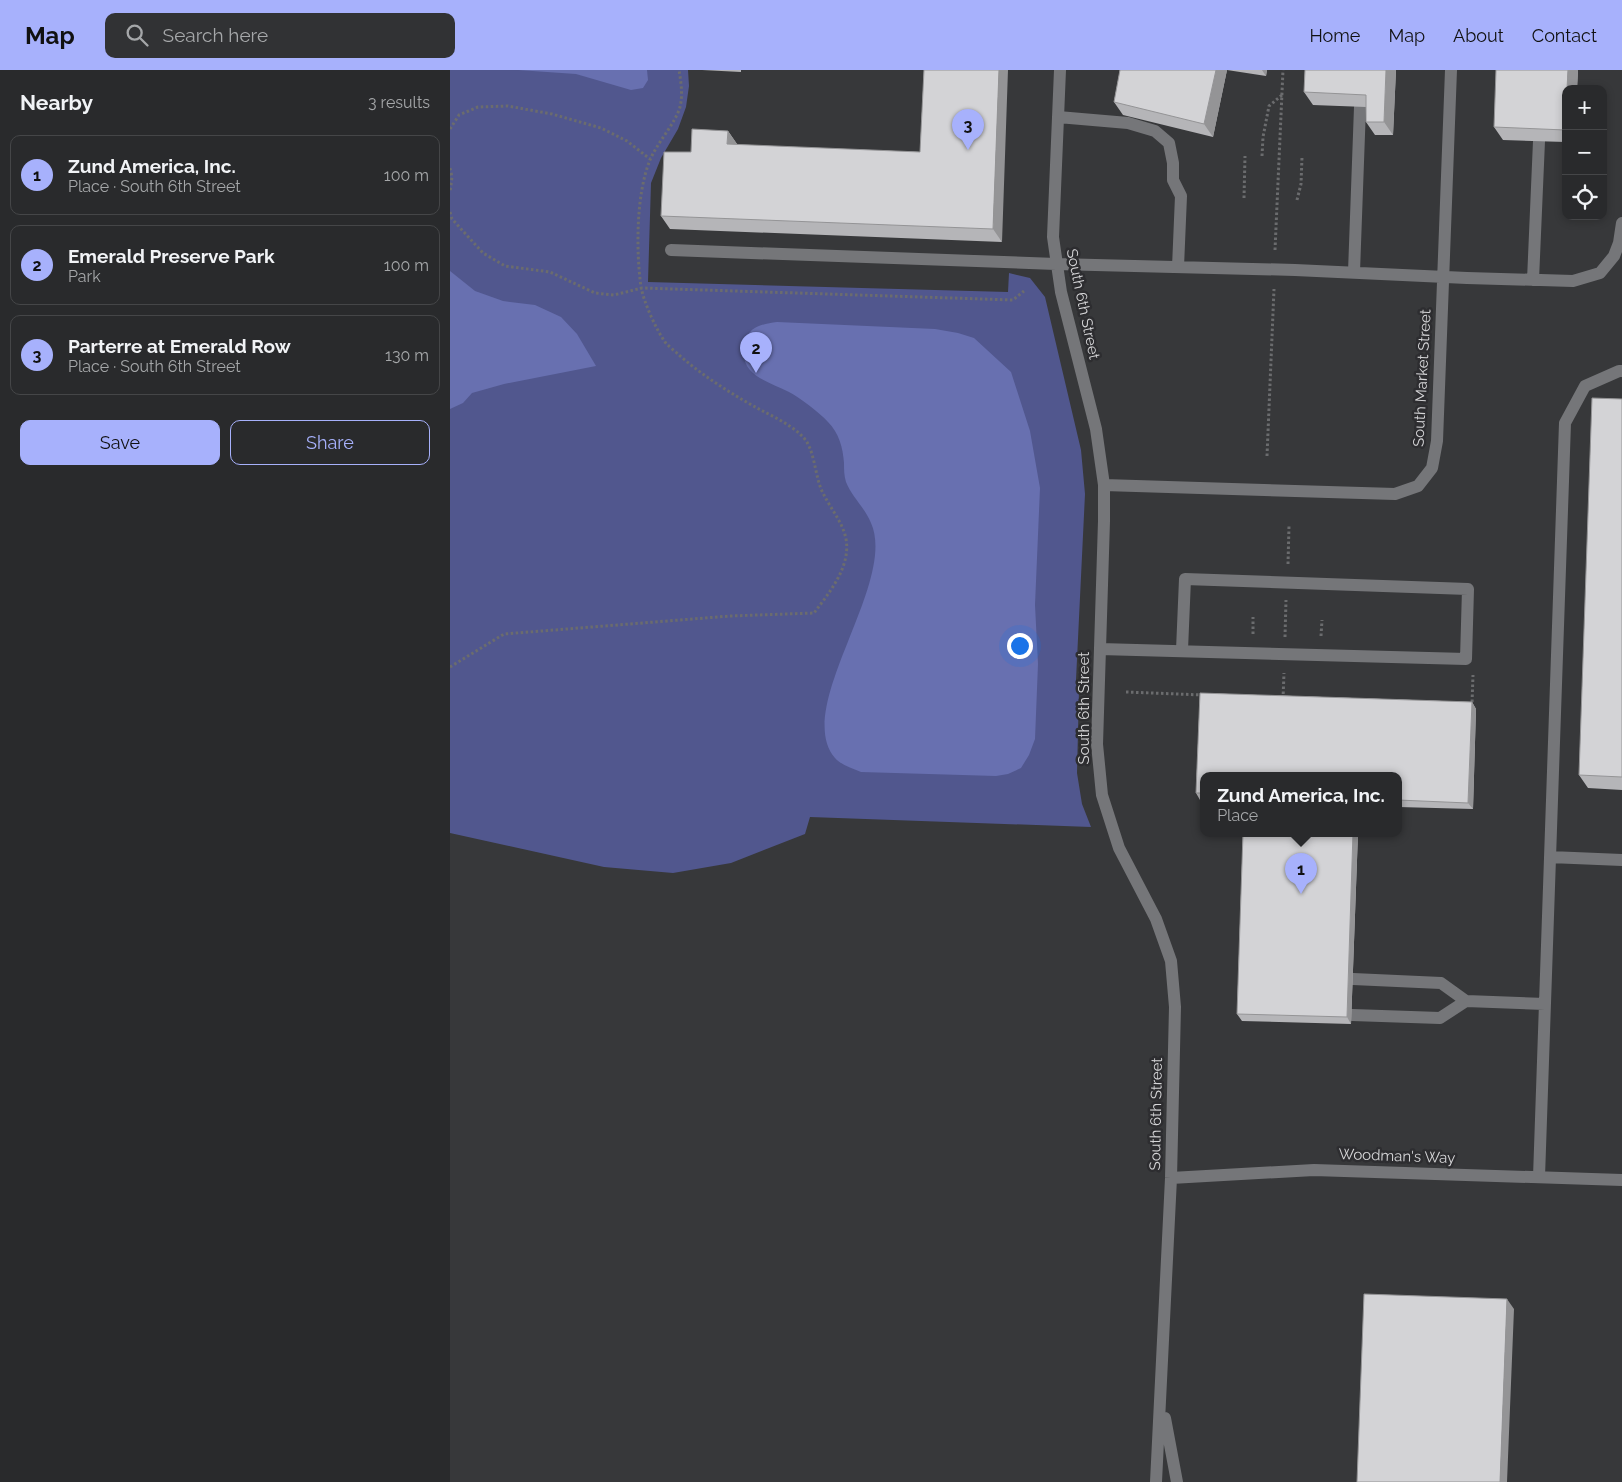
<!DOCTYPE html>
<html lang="en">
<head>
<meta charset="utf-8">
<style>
  :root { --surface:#292a2c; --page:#313234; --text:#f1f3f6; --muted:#a5a7a9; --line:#454648; --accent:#a7b1fc }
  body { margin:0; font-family:Raleway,sans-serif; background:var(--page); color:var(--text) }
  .controls { position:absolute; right:15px; top:15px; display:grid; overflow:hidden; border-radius:10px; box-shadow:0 2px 8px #0003 }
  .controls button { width:45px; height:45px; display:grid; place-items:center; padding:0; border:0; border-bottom:1px solid var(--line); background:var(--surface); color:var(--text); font:25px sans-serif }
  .you { position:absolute; left:569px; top:575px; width:18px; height:18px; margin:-12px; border:4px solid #fff; border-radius:50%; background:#1a73e8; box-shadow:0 0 0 8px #1a73e833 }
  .badge { display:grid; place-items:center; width:32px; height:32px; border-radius:50%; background:var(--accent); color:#111; font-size:16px; font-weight:700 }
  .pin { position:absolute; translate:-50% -41px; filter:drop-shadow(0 1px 2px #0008) }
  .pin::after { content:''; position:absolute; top:26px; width:18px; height:15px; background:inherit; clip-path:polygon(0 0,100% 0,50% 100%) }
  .popup { position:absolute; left:750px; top:702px; width:202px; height:65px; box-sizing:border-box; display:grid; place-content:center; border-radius:10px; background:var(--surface); filter:drop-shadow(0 1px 4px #0005); font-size:16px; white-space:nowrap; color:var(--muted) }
  .popup b { font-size:19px; color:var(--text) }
  .popup::after { content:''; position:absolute; left:50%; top:100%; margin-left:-10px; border:10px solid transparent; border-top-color:var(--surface) }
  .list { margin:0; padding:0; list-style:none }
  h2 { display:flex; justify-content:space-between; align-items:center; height:65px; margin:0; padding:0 20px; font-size:21px }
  h2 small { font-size:16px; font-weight:400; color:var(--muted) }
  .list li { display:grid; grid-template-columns:32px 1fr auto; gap:15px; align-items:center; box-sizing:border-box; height:80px; margin:0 10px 10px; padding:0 10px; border:1px solid var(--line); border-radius:10px }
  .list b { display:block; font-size:19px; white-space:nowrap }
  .list p { margin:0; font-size:16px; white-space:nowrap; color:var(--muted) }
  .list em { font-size:16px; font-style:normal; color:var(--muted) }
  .actions { display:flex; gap:10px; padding:15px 20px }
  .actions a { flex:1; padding:11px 0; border:1px solid var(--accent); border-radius:10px; text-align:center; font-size:18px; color:var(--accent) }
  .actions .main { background:var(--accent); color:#111 }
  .icon { flex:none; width:28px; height:28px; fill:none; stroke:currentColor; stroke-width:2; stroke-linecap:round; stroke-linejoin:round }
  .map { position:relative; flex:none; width:1172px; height:1412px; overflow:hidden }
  header { display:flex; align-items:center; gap:30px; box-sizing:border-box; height:70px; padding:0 25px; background:var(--accent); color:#111 }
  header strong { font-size:24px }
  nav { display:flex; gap:28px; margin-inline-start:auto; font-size:18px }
  .search { width:350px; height:45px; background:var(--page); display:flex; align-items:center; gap:12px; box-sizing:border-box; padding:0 18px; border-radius:10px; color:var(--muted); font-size:19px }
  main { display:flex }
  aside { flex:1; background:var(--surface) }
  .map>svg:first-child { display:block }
  .green { fill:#51578e }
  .water { fill:#6870b0 }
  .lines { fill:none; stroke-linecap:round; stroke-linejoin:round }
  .path { stroke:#6b6c6e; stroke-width:3; stroke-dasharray:2.5 2.5; stroke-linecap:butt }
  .minor { stroke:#757679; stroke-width:12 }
  .wall { fill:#b5b5b8 }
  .shaded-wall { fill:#949496 }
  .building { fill:#d3d3d6; stroke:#949496 }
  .labels { text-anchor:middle; stroke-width:5; stroke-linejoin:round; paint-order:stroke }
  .street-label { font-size:15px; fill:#d6d6d8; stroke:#2d2d30 }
</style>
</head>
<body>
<header>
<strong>Map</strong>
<div class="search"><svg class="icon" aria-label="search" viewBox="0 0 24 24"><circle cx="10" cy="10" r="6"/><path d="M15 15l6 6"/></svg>Search here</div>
<nav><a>Home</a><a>Map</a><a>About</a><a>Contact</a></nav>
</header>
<main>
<aside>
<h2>Nearby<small>3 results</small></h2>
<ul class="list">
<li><span class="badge">1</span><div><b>Zund America, Inc.</b><p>Place · South 6th Street</p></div><em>100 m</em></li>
<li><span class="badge">2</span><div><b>Emerald Preserve Park</b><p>Park</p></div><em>100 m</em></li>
<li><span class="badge">3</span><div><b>Parterre at Emerald Row</b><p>Place · South 6th Street</p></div><em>130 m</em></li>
</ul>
<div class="actions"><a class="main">Save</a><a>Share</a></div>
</aside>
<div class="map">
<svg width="1172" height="1412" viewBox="0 0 1172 1412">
  <rect width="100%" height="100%" fill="#37383a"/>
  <path class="green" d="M 0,0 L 238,0 L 239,16 L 236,37 L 228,59 L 211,88 L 201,113 L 198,212 L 558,222 L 559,203 L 580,208 L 595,227 L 631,380 L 635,424 L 626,610 L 629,620 L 627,703 L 632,734 L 641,757 L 360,747 L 355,764 L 281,793 L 223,803 L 154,797 L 0,763 Z"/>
  <path class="water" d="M 68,0 L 197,0 L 198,10 L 193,18 L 181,20 L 126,4 Z
    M 0,201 L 25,221 L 53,231 L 85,235 L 111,247 L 127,264 L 146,296 L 54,314 L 22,323 L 13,333 L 0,339 Z
    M 327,252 L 485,259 L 508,263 L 524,268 L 561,302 L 580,361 L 590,418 L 585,535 L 588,594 L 585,669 L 579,685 L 571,698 L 558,704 L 546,706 L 411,702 C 402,698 391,695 385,688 C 342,638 448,513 421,453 C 415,438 402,427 396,412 C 394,406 394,399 394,393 C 393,378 389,363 378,352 C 369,342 350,328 339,322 C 316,310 287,305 295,272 C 299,256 313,254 327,252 Z"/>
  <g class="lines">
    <path class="path" d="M 0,59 L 9,45 L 28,37 L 58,36 L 102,44 L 151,58 L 177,71 L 200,89
      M 812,86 L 813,67 L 819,36 L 832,25
      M 0,98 L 2,107 L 0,122
      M 794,128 L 795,86
      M 847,130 L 851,114 L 852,87
      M 0,142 L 2,149 L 33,183 L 55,196 L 100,202 L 145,223 L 164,225 L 192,218 L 563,230 L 574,221
      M 825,180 L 833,0
      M 817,386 L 824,219
      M 838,494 L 839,456
      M 803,564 L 803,547
      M 871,566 L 872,550
      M 835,567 L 836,530
      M 0,597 L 54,564 L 280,546 L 364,543 C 379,523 401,497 396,469 C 393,453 381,439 374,425 C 364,408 366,379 352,366 C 340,354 322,346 307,338 C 280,323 253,306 229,285 C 225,281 219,277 215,272 C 206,259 194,233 191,217 C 186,181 186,124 200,90 C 207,73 225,54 230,37 C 233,25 231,12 229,0
      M 676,622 L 753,625
      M 833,629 L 834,603
      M 1019,634 L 1022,634 L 1023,605"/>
    <path class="minor" d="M 610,0 L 603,167 L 611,222 L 646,359 L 654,415 L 654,451 L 647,674 L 652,725 L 669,778 L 706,849 L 721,891 L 725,937 L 721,1108 L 706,1412
      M 608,47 L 678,53 L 705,61 L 719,73 L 723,93 L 723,110 L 731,126 L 728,197
      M 221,180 L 606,194 L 845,200 L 1017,208 L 1123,211 L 1150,203 L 1164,186 L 1169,173 L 1172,153
      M 904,202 L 910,37
      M 1083,210 L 1089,71
      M 654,415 L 945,424 L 968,416 L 982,398 L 987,371 L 1001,0
      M 650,579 L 1016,589 L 1018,519 L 735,509 L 732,580
      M 1100,787 L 1172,790
      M 903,909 L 991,913 L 1016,931
      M 902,945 L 990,948 L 1016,931 L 1095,934
      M 1089,1107 L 1115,353 L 1135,316 L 1169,301 L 1172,301
      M 721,1108 L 864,1100 L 1172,1110
      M 715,1348 L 727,1412"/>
  </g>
  <path class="wall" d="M 252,0 L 291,0 L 291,2 Z
    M 474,0 L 552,172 L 220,159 L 211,146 L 241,82 L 278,61 L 287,74 L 287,75 L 470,82 Z
    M 670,0 L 817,0 L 816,6 L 777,0 L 763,67 L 673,45 L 664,32 Z
    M 855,0 L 946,0 L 943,65 L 925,65 L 916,52 L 916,37 L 863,35 L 854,22 Z
    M 1128,0 L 1127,19 L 1116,19 L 1116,72 L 1053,70 L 1044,57 Z
    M 1172,329 L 1172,720 L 1138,718 L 1129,705 Z
    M 750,623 L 1022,632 L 1026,639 L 1023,739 L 948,737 L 948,705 L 754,705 L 754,730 L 750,730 L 746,723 Z
    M 793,763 L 908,763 L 901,954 L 792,951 L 787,944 Z"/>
  <path class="shaded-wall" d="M 549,0 L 558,0 L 552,172 L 543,159 Z
    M 766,0 L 777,0 L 763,67 L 754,54 Z
    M 812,0 L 817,0 L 816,6 Z
    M 936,0 L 946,0 L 943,65 L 934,52 Z
    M 1118,0 L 1128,0 L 1127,19 L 1117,19 Z
    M 278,61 L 287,74 L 286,87 L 277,74 Z
    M 1022,632 L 1026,639 L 1023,739 L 1018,733 Z
    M 903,763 L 908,763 L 901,954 L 897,947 Z
    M 1057,1229 L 1064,1239 L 1057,1412 L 1050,1412 Z"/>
  <path class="building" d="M 474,0 L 549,0 L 543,159 L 211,146 L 214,82 L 241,82 L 242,59 L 278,61 L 277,74 L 470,82 Z
    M 670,0 L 766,0 L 754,54 L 664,32 Z
    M 855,0 L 936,0 L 934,52 L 916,52 L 916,25 L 854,22 Z
    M 1046,0 L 1118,0 L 1117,19 L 1116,19 L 1115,60 L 1044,57 Z
    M 1142,328 L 1172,329 L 1172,707 L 1129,705 Z
    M 750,623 L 1022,632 L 1018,733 L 948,730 L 948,705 L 754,705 L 754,723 L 746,723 Z
    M 793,763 L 903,763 L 897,947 L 787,944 Z
    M 914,1224 L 1057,1229 L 1050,1412 L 907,1412 Z"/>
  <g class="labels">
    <g class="street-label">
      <text transform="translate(633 234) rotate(78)" y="5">South 6th Street</text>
      <text transform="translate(972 308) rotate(-87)" y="5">South Market Street</text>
      <text transform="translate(634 638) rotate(-90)" y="5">South 6th Street</text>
      <text transform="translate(706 1044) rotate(-89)" y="5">South 6th Street</text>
      <text transform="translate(947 1086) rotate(2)" y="5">Woodman's Way</text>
    </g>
  </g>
</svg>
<div class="controls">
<button>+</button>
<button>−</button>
<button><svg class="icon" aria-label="locate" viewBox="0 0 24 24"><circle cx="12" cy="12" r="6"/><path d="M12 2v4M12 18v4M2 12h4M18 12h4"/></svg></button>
</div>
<div class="you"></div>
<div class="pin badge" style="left:851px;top:824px">1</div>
<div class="popup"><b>Zund America, Inc.</b>Place</div>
<div class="pin badge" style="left:306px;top:303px">2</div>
<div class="pin badge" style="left:518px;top:80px">3</div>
</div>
</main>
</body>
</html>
